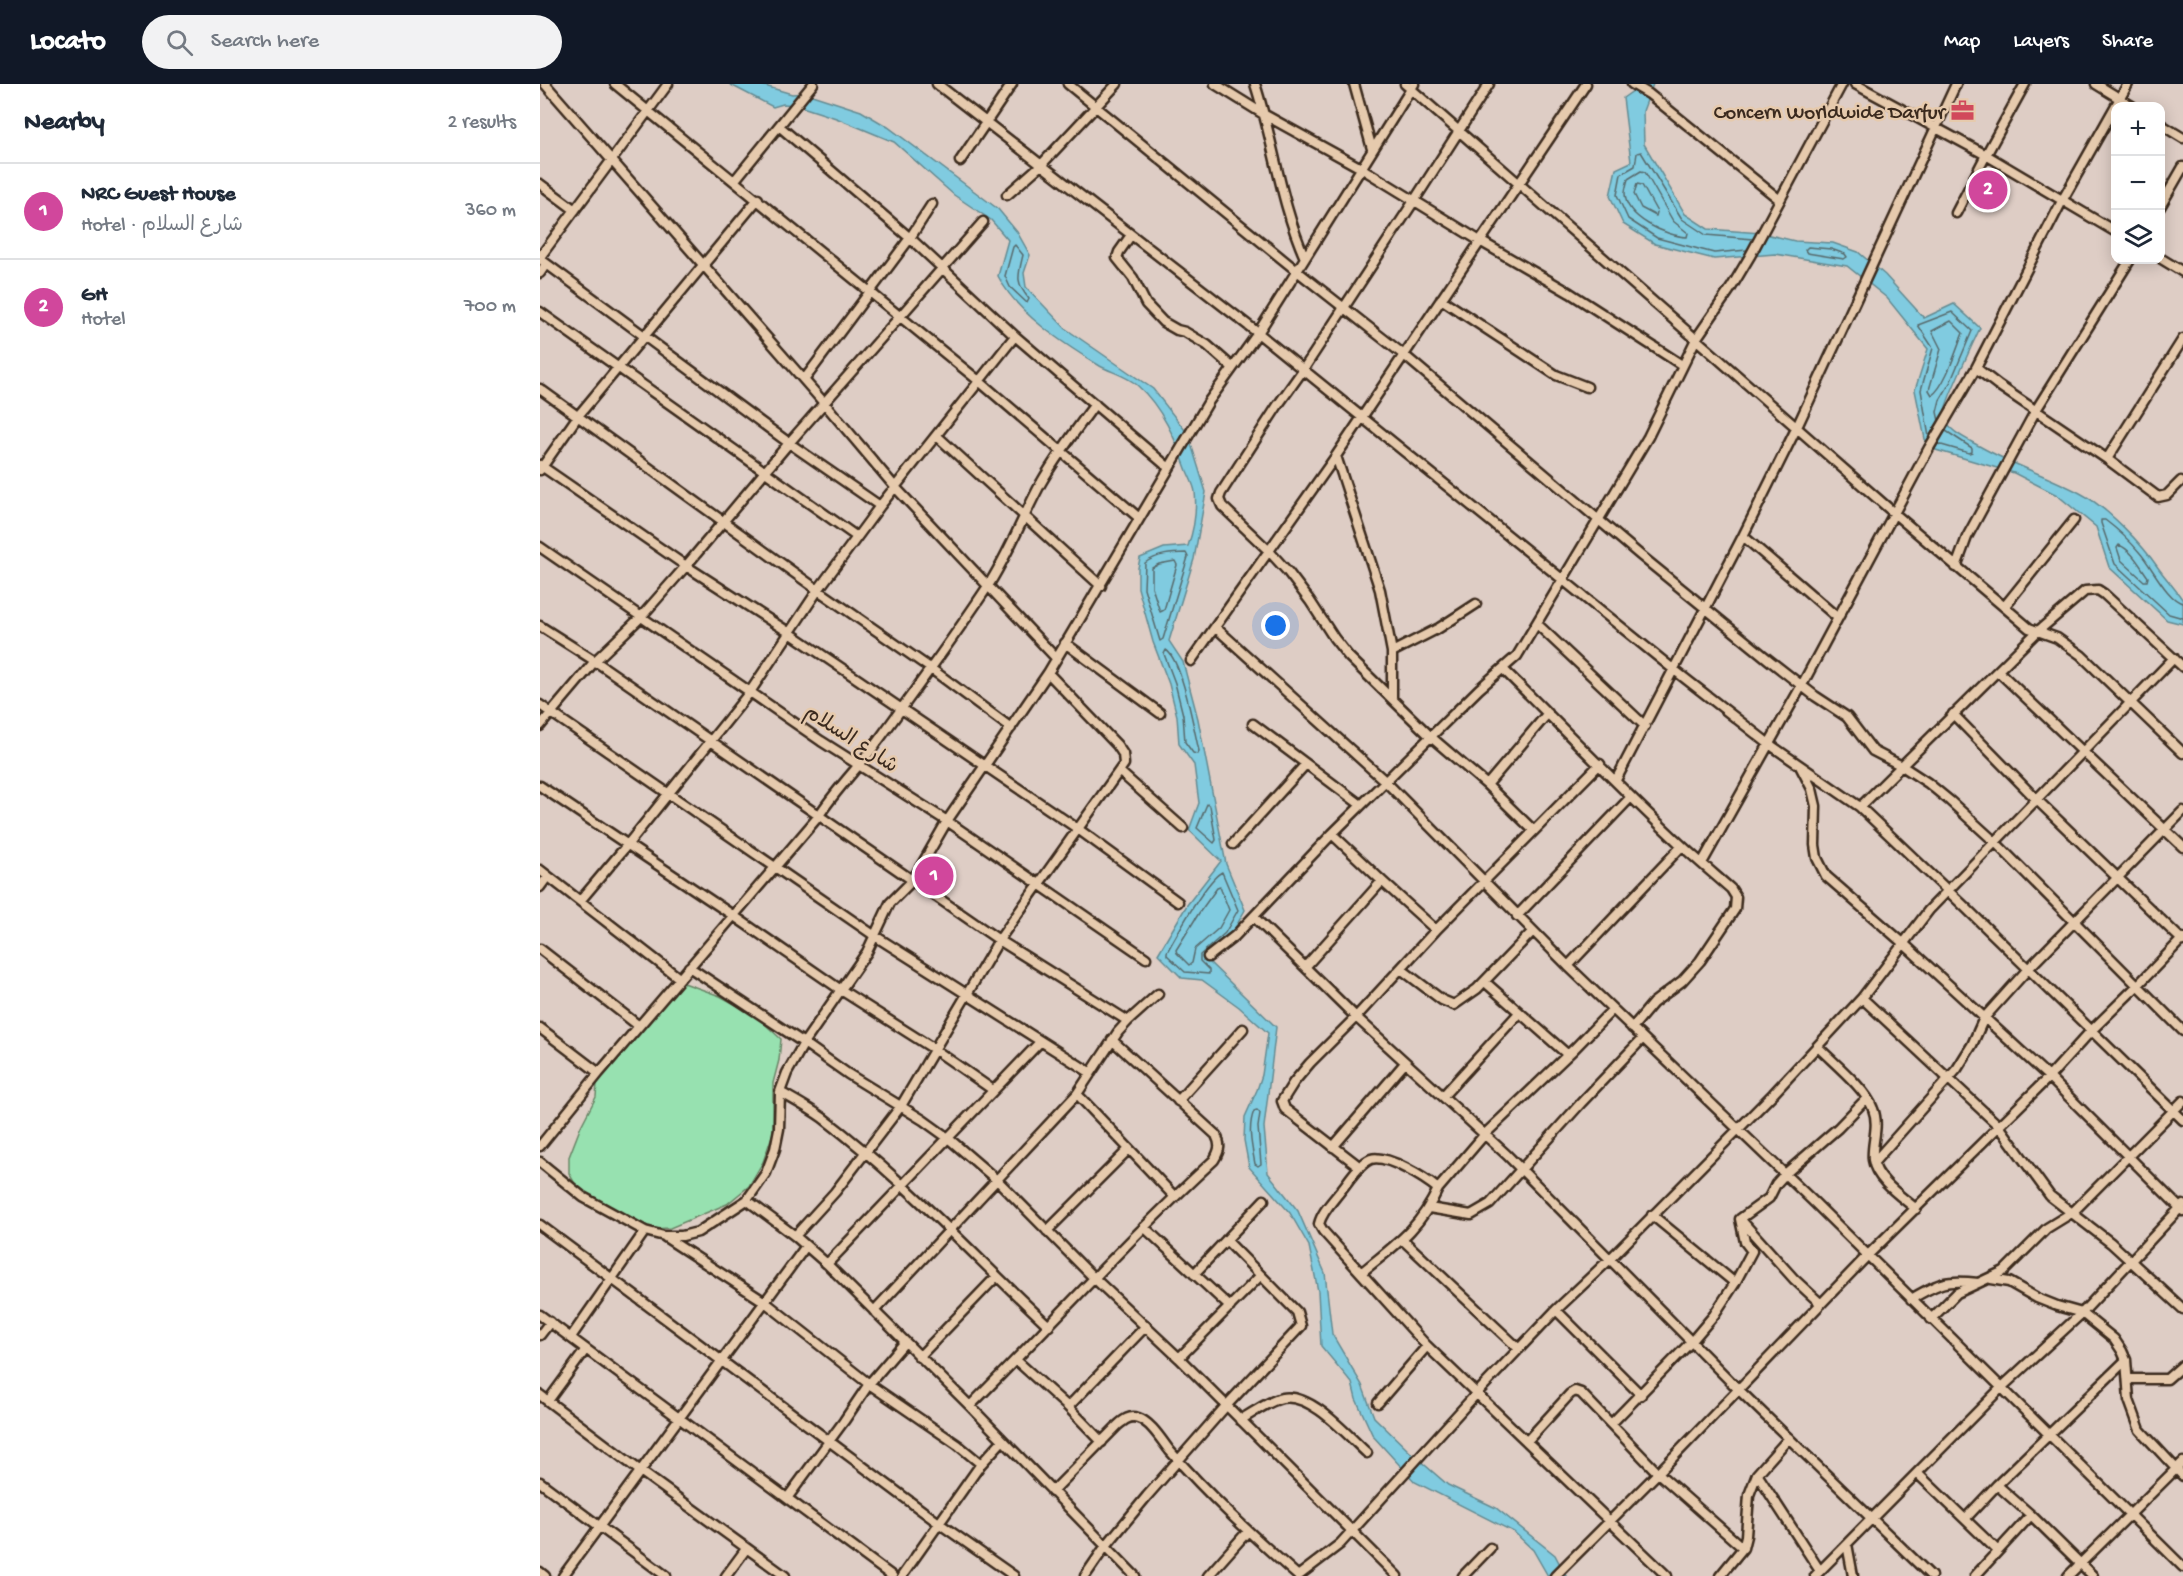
<!DOCTYPE html>
<html lang="en">
<head>
<meta charset="utf-8">
<style>
  :root { --surface:#fff; --page:#f2f2f3; --text:#1f2937; --muted:#747a83; --line:#e0e1e3; --accent:#111827 }
  body { margin:0; font-family:"Gochi Hand","Playpen Sans Arabic",sans-serif; background:var(--page); color:var(--text) }
  .controls { position:absolute; right:18px; top:18px; display:grid; overflow:hidden; border-radius:12px; box-shadow:0 3px 15px #0003 }
  .controls button { width:54px; height:54px; display:grid; place-items:center; padding:0; border:0; border-bottom:2px solid var(--line); background:var(--surface); color:var(--text); font:30px sans-serif }
  .you { position:absolute; left:736px; top:542px; width:21px; height:21px; margin:-15px; border:4px solid #fff; border-radius:50%; background:#1a73e8; box-shadow:0 0 0 9px #1a73e833 }
  .badge { display:grid; place-items:center; width:39px; height:39px; border-radius:50%; background:var(--accent); color:#fff; font-size:20px; font-weight:700 }
  .pin { position:absolute; translate:-50% -50%; border:3px solid #fff; box-shadow:0 2px 6px #0006 }
  .list { margin:0; padding:0; list-style:none }
  h2 { display:flex; justify-content:space-between; align-items:center; height:78px; margin:0; padding:0 24px; font-size:26px }
  h2 small { font-size:20px; font-weight:400; color:var(--muted) }
  .list li { display:grid; grid-template-columns:39px 1fr auto; gap:18px; align-items:center; box-sizing:border-box; height:96px; padding:0 24px; border-top:2px solid var(--line) }
  .list b { display:block; font-size:22px; white-space:nowrap }
  .list p { margin:0; font-size:20px; white-space:nowrap; color:var(--muted) }
  .list em { font-size:20px; font-style:normal; color:var(--muted) }
  .icon { flex:none; width:33px; height:33px; fill:none; stroke:currentColor; stroke-width:2; stroke-linecap:round; stroke-linejoin:round }
  .map { position:relative; flex:none; width:1643px; height:1492px; overflow:hidden }
  header { display:flex; align-items:center; gap:36px; box-sizing:border-box; height:84px; padding:0 30px; background:var(--accent); color:#fff }
  header strong { font-size:28px }
  nav { display:flex; gap:33px; margin-inline-start:auto; font-size:21px }
  .search { width:420px; height:54px; background:var(--page); display:flex; align-items:center; gap:15px; box-sizing:border-box; padding:0 21px; border-radius:33px; color:var(--muted); font-size:22px }
  main { display:flex }
  aside { flex:1; background:var(--surface) }
  .map>svg:first-child { display:block }
  .green { fill:#97e1b0; stroke:#698667; stroke-width:1.5 }
  .water { fill:#80cbe0; stroke:#648b92; stroke-width:1.5 }
  .lines { fill:none; stroke-linecap:round; stroke-linejoin:round }
  .shore { stroke:#576a6c; stroke-width:1.5 }
  .minor-casing { stroke:#3b2a1e; stroke-width:13 }
  .minor { stroke:#e6caad; stroke-width:8 }
  .labels { text-anchor:middle; stroke-width:5; stroke-linejoin:round; paint-order:stroke }
  .poi-label { font-size:21px; fill:#3b2a1e; stroke:#e6caad; text-anchor:end }
  .street-label { font-size:21px; fill:#3b2a1e; stroke:#e6caad }
</style>
</head>
<body>
<header>
<strong>Locato</strong>
<div class="search"><svg class="icon" aria-label="search" viewBox="0 0 24 24"><circle cx="10" cy="10" r="6"/><path d="M15 15l6 6"/></svg>Search here</div>
<nav><a>Map</a><a>Layers</a><a>Share</a></nav>
</header>
<main>
<aside>
<h2>Nearby<small>2 results</small></h2>
<ul class="list">
<li><span class="badge" style="background:#d1479c">1</span><div><b>NRC Guest House</b><p>Hotel · شارع السلام</p></div><em>360 m</em></li>
<li><span class="badge" style="background:#d1479c">2</span><div><b>GH</b><p>Hotel</p></div><em>700 m</em></li>
</ul>
</aside>
<div class="map">
<svg width="1643" height="1492" viewBox="0 0 1643 1492">
  <rect width="100%" height="100%" fill="#decdc5"/>
  <filter id="ink" filterUnits="userSpaceOnUse"><feTurbulence type="fractalNoise" baseFrequency=".0167" numOctaves="2"/><feDisplacementMap in="SourceGraphic" scale="12" xChannelSelector="R" yChannelSelector="G"/><feConvolveMatrix kernelMatrix="1 2 1 2 8 2 1 2 1" color-interpolation-filters="sRGB"/></filter>
  <g filter="url(#ink)">
    <path class="green" d="M 144,899 L 180,912 L 215,931 L 241,955 L 239,976 L 233,999 L 233,1049 L 223,1078 L 209,1102 L 187,1120 L 130,1144 L 110,1145 L 69,1127 L 38,1105 L 29,1089 L 29,1073 L 41,1042 L 56,1013 L 57,999 L 136,902 Z"/>
    <path class="water" d="M 189,0 L 218,0 L 252,10 L 266,9 L 321,27 L 348,43 L 458,125 L 477,148 L 490,171 L 484,189 L 486,203 L 526,245 L 613,305 L 648,350 L 666,408 L 654,475 L 629,557 L 643,578 L 658,635 L 686,780 L 705,826 L 690,853 L 665,874 L 736,943 L 724,1043 L 728,1089 L 758,1127 L 785,1189 L 792,1250 L 822,1301 L 834,1333 L 871,1369 L 908,1401 L 956,1424 L 1015,1471 L 1026,1492 L 1008,1492 L 993,1466 L 974,1448 L 875,1398 L 833,1352 L 816,1315 L 812,1299 L 781,1262 L 778,1207 L 769,1162 L 750,1129 L 709,1083 L 704,1056 L 705,1033 L 717,1006 L 722,991 L 728,949 L 699,923 L 662,896 L 642,894 L 618,870 L 647,821 L 681,777 L 649,746 L 659,719 L 654,681 L 639,660 L 637,632 L 629,600 L 613,558 L 598,504 L 598,484 L 600,474 L 624,464 L 648,462 C 654,445 657,427 655,408 C 654,401 650,394 647,387 C 636,356 622,323 597,301 C 587,292 571,288 560,282 C 524,260 477,230 458,192 L 468,156 L 451,136 L 414,111 L 354,58 L 296,34 L 256,21 L 243,20 L 233,23 Z
      M 1098,0 L 1113,0 L 1103,27 L 1104,60 L 1145,130 L 1168,145 L 1221,149 L 1255,157 L 1293,159 L 1318,168 L 1345,191 L 1384,234 L 1414,220 L 1440,244 C 1434,257 1402,324 1404,332 C 1406,347 1429,356 1441,363 C 1473,381 1508,392 1540,409 C 1567,423 1602,460 1619,485 C 1623,491 1642,513 1643,517 C 1643,524 1643,533 1643,540 L 1627,536 L 1569,483 L 1556,443 L 1517,411 L 1474,389 L 1389,364 L 1386,360 L 1375,306 L 1388,265 L 1347,214 L 1307,182 L 1235,170 L 1174,175 L 1115,160 L 1083,140 L 1070,112 L 1076,85 L 1091,78 L 1083,14 L 1097,4 Z"/>
    <g class="lines">
      <path class="shore" d="M 1101,87 L 1105,88 L 1133,137 L 1148,149 L 1147,153 C 1126,152 1085,134 1085,109 C 1085,105 1087,99 1088,95 Z
        M 1097,100 L 1102,101 L 1117,128 L 1116,132 L 1101,124 L 1094,110 Z
        M 475,161 L 483,171 C 478,192 475,198 489,215 L 487,219 L 470,203 L 465,192 L 473,163 Z
        M 1268,163 L 1291,165 L 1305,170 L 1307,173 L 1304,175 L 1267,169 L 1265,166 Z
        M 1207,166 L 1174,169 L 1117,154 L 1088,135 L 1077,111 L 1081,90 L 1095,82 L 1097,69 L 1101,68 L 1142,135 L 1166,151 L 1213,155
        M 1411,237 L 1423,249 C 1417,264 1405,303 1392,311 L 1389,306 L 1401,265 L 1392,247 Z
        M 1389,353 L 1381,306 L 1393,264 L 1378,241 L 1412,228 L 1432,247 L 1410,299 L 1400,316 L 1397,328 L 1399,337
        M 1398,360 L 1429,369 L 1432,368 L 1432,364 L 1406,347
        M 1579,461 C 1592,466 1600,482 1608,493 L 1607,497 L 1604,497 L 1581,476 L 1577,464 Z
        M 646,469 L 648,473 L 623,555 L 620,557 L 604,504 L 605,479 C 617,470 632,469 646,469 Z
        M 635,477 L 637,481 L 624,526 L 620,528 L 612,503 L 612,484 L 619,480 Z
        M 1643,519 C 1628,517 1611,481 1600,469 C 1590,457 1577,445 1565,436 L 1561,436 L 1561,439 L 1575,480 L 1629,530 L 1643,534
        M 626,566 C 642,576 654,646 659,667 L 657,670 L 653,669 L 645,658 L 643,631 L 635,599 L 624,570 Z
        M 667,720 L 670,722 L 676,756 L 674,759 L 657,744 Z
        M 682,788 L 698,826 L 685,849 L 660,871 L 660,877 L 669,886 L 669,890 L 645,888 L 627,871 L 627,868 C 637,850 666,796 682,788 Z
        M 680,803 L 689,826 L 679,844 L 655,865 L 652,879 L 649,881 L 637,869 L 636,866 L 659,829 L 677,804 Z
        M 717,1026 L 720,1029 L 718,1043 L 721,1080 L 718,1082 L 715,1080 C 712,1063 707,1044 714,1027 Z"/>
      <defs>
        <path id="minor" d="M 5,0 L 285,320 L 355,403 L 516,574
          M 75,0 L 439,297 L 598,433
          M 397,0 L 718,249 L 1133,585 L 1229,660 L 1320,723 L 1425,823 L 1643,1036
          M 528,0 L 757,187 L 864,271 L 1100,471 L 1229,576 L 1275,612 L 1307,633 L 1333,667 L 1362,682 L 1388,699 L 1410,717 L 1455,758 L 1643,947
          M 675,0 L 725,31 L 821,84 L 940,157 L 1030,209 L 1142,281
          M 715,0 C 734,58 740,118 765,174
          M 814,0 L 832,65
          M 874,0 L 871,5 L 1355,430 L 1489,544 L 1517,554 L 1541,571 L 1643,669
          M 949,0 L 874,117 L 763,286 L 738,321 L 681,409 L 679,415 L 682,422 L 728,466 L 748,488 L 770,517 L 794,554 L 809,573 L 891,653 L 947,701 L 994,747
          M 1092,0 L 1109,10 L 1240,116
          M 1315,0 L 1446,71 L 1576,148
          M 1556,0 L 1592,22
          M 1620,40 L 1643,54
          M 239,42 L 370,154 L 475,252 L 629,384
          M 420,77 L 472,0
          M 195,96 L 273,0
          M 0,100 L 35,126
          M 467,111 L 501,81 L 577,0
          M 1620,123 L 1643,83
          M 1416,129 L 1446,71 L 1485,0
          M 591,151 L 579,168 L 577,174 L 593,194 L 606,220 L 623,238 L 637,246 L 645,248 L 667,261 L 692,283
          M 0,173 L 128,0
          M 1620,174 L 1643,188
          M 0,175 L 249,359 L 340,422
          M 0,189 L 6,180
          M 901,215 L 1016,291 L 1047,303
          M 0,228 L 317,453
          M 1436,284 L 1458,301 L 1567,375
          M 264,296 L 370,154 L 392,120
          M 0,305 L 278,506 L 390,584 L 471,644
          M 397,352 L 561,502
          M 796,372 L 840,506 L 852,568 L 852,613
          M 0,381 L 146,482 L 250,549 L 538,745 L 638,818
          M 0,386 L 38,332 L 218,115
          M 1641,397 L 1627,411 L 1618,413 L 1567,375 L 1643,255
          M 1203,452 L 1298,534
          M 0,463 L 281,657 L 407,737 L 606,874
          M 1416,483 L 1427,453 L 1496,326 L 1590,176
          M 1464,523 L 1534,436
          M 997,540 L 1105,642
          M 0,542 L 55,577 L 459,856 L 588,937
          M 675,543 L 845,697 L 1028,882 L 1275,1119 L 1643,1483
          M 525,559 L 620,629
          M 852,568 L 899,544 L 936,520
          M 651,577 L 796,372 L 1046,0
          M 963,585 C 1022,643 1079,703 1139,759 C 1156,775 1174,790 1191,805 L 1196,813 L 1195,825 L 1160,877 L 1142,897 L 1113,919 L 1092,944
          M 1458,587 L 1643,763
          M 0,621 L 335,852 L 551,989
          M 1413,630 L 1496,715 L 1643,857
          M 713,640 L 821,721
          M 0,642 L 55,577 L 101,533 L 146,482 L 249,359 L 443,138
          M 1260,682 L 1272,705 L 1276,722 L 1275,761 L 1277,774 L 1286,792 L 1363,859 L 1509,993 L 1643,1127
          M 580,688 L 643,744
          M 1076,696 L 1203,452 L 1257,343 L 1416,0
          M 947,701 L 1008,629
          M 0,702 L 194,832 L 301,906 L 394,965 L 453,1006
          M 1320,723 L 1497,548 L 1545,507 L 1558,506 L 1564,510 L 1643,583
          M 792,750 L 842,797
          M 693,760 L 765,681
          M 1162,779 L 1262,601 L 1389,364 L 1436,284 L 1522,117 L 1588,0
          M 0,786 L 139,894
          M 0,803 L 8,792
          M 40,817 L 88,760 L 210,608 L 278,506 L 340,422 L 475,252
          M 977,832 L 1091,713
          M 714,833 L 816,933 L 967,1071 L 1198,1305 L 1391,1492
          M 0,865 L 99,942
          M 668,873 L 695,852 L 792,750 L 939,605 L 977,572 L 1108,353 L 1156,255 L 1191,204 L 1210,172 L 1302,0
          M 766,882 L 842,797 L 896,846
          M 1028,882 L 1142,762
          M 149,883 L 264,959 L 327,868 L 350,819 L 373,796 L 407,737 L 508,589 L 669,317 L 718,249 L 757,187 L 871,5 L 865,0
          M 861,885 L 902,916 L 914,921 L 937,905 L 993,847
          M 945,898 L 1028,971
          M 1322,914 L 1459,1042 L 1510,1112 L 1571,1159 L 1643,1225
          M 1073,925 L 1034,965 L 945,1050 L 898,1105 C 886,1095 847,1070 831,1075 C 819,1080 810,1095 802,1105 C 794,1116 782,1127 779,1140 L 783,1147 L 887,1262 L 1127,1492
          M 0,944 L 59,989
          M 1278,963 C 1294,979 1326,1005 1333,1025 C 1340,1042 1331,1060 1333,1076 C 1336,1096 1362,1113 1376,1125
          M 240,1008 C 254,1016 269,1024 283,1034 C 365,1096 434,1172 509,1242
          M 537,1010 L 634,1112
          M 903,1012 L 979,929
          M 638,1017 L 703,945
          M 0,1062 L 59,989 L 278,733 C 294,708 314,688 332,665 C 371,612 410,559 446,505 C 468,472 482,434 501,399 C 517,371 536,346 555,320
          M 793,1063 L 865,979
          M 0,1078 L 43,1113 L 105,1147 L 124,1152 L 142,1152 L 158,1148 L 207,1116 L 226,1089 L 235,1065 L 239,1045 L 240,1008 L 247,989 L 264,959 L 308,990 L 383,1036 L 408,1054 L 458,1097 L 553,1193 L 639,1274 L 857,1492
          M 1334,1078 L 1417,985 L 1432,961 L 1444,934 L 1488,885 L 1643,727
          M 820,1083 L 745,1025 L 742,1017 L 754,998 L 770,979 L 816,933 L 896,846 L 1060,680
          M 207,1116 L 255,1152 L 287,1180 L 430,1322 L 595,1492
          M 889,1124 L 931,1131 L 950,1120 L 1041,1019 L 1103,954
          M 1112,1131 L 1195,1199
          M 1201,1136 L 1254,1195 L 1281,1220
          M 0,1141 L 400,1440 L 474,1492
          M 604,1143 L 690,1223
          M 507,1147 L 589,1065
          M 255,1152 L 295,1108 L 361,1022 L 459,856 L 584,680 L 583,670 L 577,661 L 508,589
          M 125,1153 L 225,1218 L 329,1300 L 418,1361 L 441,1380
          M 863,1156 L 979,1265
          M 287,1180 L 500,958
          M 821,1189 C 855,1161 879,1146 898,1105
          M 654,1190 L 724,1116
          M 1451,1195 L 1469,1198 L 1497,1214 L 1517,1222 L 1542,1229 L 1574,1255 L 1582,1267 L 1586,1276 L 1589,1316 L 1600,1346 L 1643,1392
          M 1371,1215 C 1399,1199 1405,1195 1438,1199
          M 1016,1226 L 1101,1311
          M 334,1227 L 537,1010 L 578,948 L 588,937 L 618,910
          M 0,1231 L 352,1492
          M 1391,1235 L 1417,1209 L 1464,1187 L 1507,1144 L 1533,1128 L 1643,1017
          M 0,1251 L 10,1238
          M 31,1253 L 105,1147
          M 379,1273 L 456,1193
          M 639,1274 L 720,1192
          M 476,1276 L 528,1323 L 562,1358
          M 1588,1295 L 1627,1295 L 1643,1281
          M 0,1311 L 99,1386 L 245,1492
          M 8,1317 L 46,1265
          M 838,1319 L 887,1262
          M 430,1322 C 512,1240 589,1154 674,1076 C 680,1066 681,1061 676,1051 L 572,956
          M 528,1323 L 606,1242
          M 700,1336 C 713,1329 728,1317 742,1314 C 771,1308 807,1351 827,1369
          M 1072,1339 L 1152,1257 L 1174,1231 L 1195,1199 L 1212,1167 L 1205,1158 L 1200,1135 L 1229,1114 L 1236,1100 L 1245,1090 L 1298,1044 L 1327,1014
          M 987,1357 L 1030,1310 L 1035,1307 L 1041,1309 L 1118,1389 L 1203,1464
          M 1377,1389 L 1458,1467
          M 1217,1390 L 1280,1487
          M 0,1398 L 126,1492
          M 1457,1401 L 1586,1276
          M 512,1408 L 578,1341 C 584,1336 590,1331 598,1334 C 611,1338 622,1357 630,1367 C 669,1412 713,1452 758,1492
          M 248,1413 L 304,1337 L 329,1300 L 365,1258
          M 1425,1435 L 1457,1401 L 1491,1431 L 1553,1492
          M 1307,1460 L 1313,1492
          M 0,1488 L 5,1492
          M 23,1492 L 266,1162
          M 186,1492 L 206,1465
          M 362,1492 L 441,1380 L 462,1357
          M 545,1492 L 565,1463 L 607,1412 L 686,1322 L 761,1242 L 757,1228 L 686,1156
          M 668,1492 L 708,1447
          M 758,1492 L 800,1460 L 937,1309 L 1016,1226 L 1070,1175 L 1233,1010 L 1322,914 L 1389,826 L 1634,574
          M 923,1492 L 950,1464
          M 1015,1492 L 1118,1389 L 1328,1171 L 1509,993 L 1551,947 L 1598,901 L 1643,854
          M 1180,1492 L 1203,1464 L 1206,1452 L 1209,1411 L 1217,1390 L 1249,1354
          M 1275,1492 L 1461,1304 L 1542,1229 L 1643,1121
          M 1435,1492 L 1491,1431
          M 1528,1492 L 1643,1378"/>
      </defs>
      <use href="#minor" class="minor-casing"/>
      <use href="#minor" class="minor"/>
    </g>
  </g>
  <defs>
    <symbol id="office-bare" viewBox="-9 -9 18 18"><path d="M-6-3h4V-5.5h4V-3h4V5H-6ZM-1-4.5V-3h2v-1.5ZM-6 0V1H6V0Z" fill="#d1495b" stroke="#e6caad" stroke-width="2.5" paint-order="stroke"/></symbol>
  </defs>
  <g fill-rule="evenodd">
    <use href="#office-bare" x="1406" y="10" width="33" height="33"/>
  </g>
  <g class="labels">
    <g class="poi-label">
      <text x="1405" y="34">Concern Worldwide Darfur</text>
    </g>
    <g class="street-label">
      <text transform="translate(312 654) rotate(33)" y="7">شارع السلام</text>
    </g>
  </g>
</svg>
<div class="controls">
<button>+</button>
<button>−</button>
<button><svg class="icon" aria-label="layers" viewBox="0 0 24 24"><path d="M12 4l9 5-9 5-9-5zM3 14l9 5 9-5"/></svg></button>
</div>
<div class="you"></div>
<div class="pin badge" style="left:394px;top:792px;background:#d1479c">1</div>
<div class="pin badge" style="left:1448px;top:106px;background:#d1479c">2</div>
</div>
</main>
</body>
</html>
